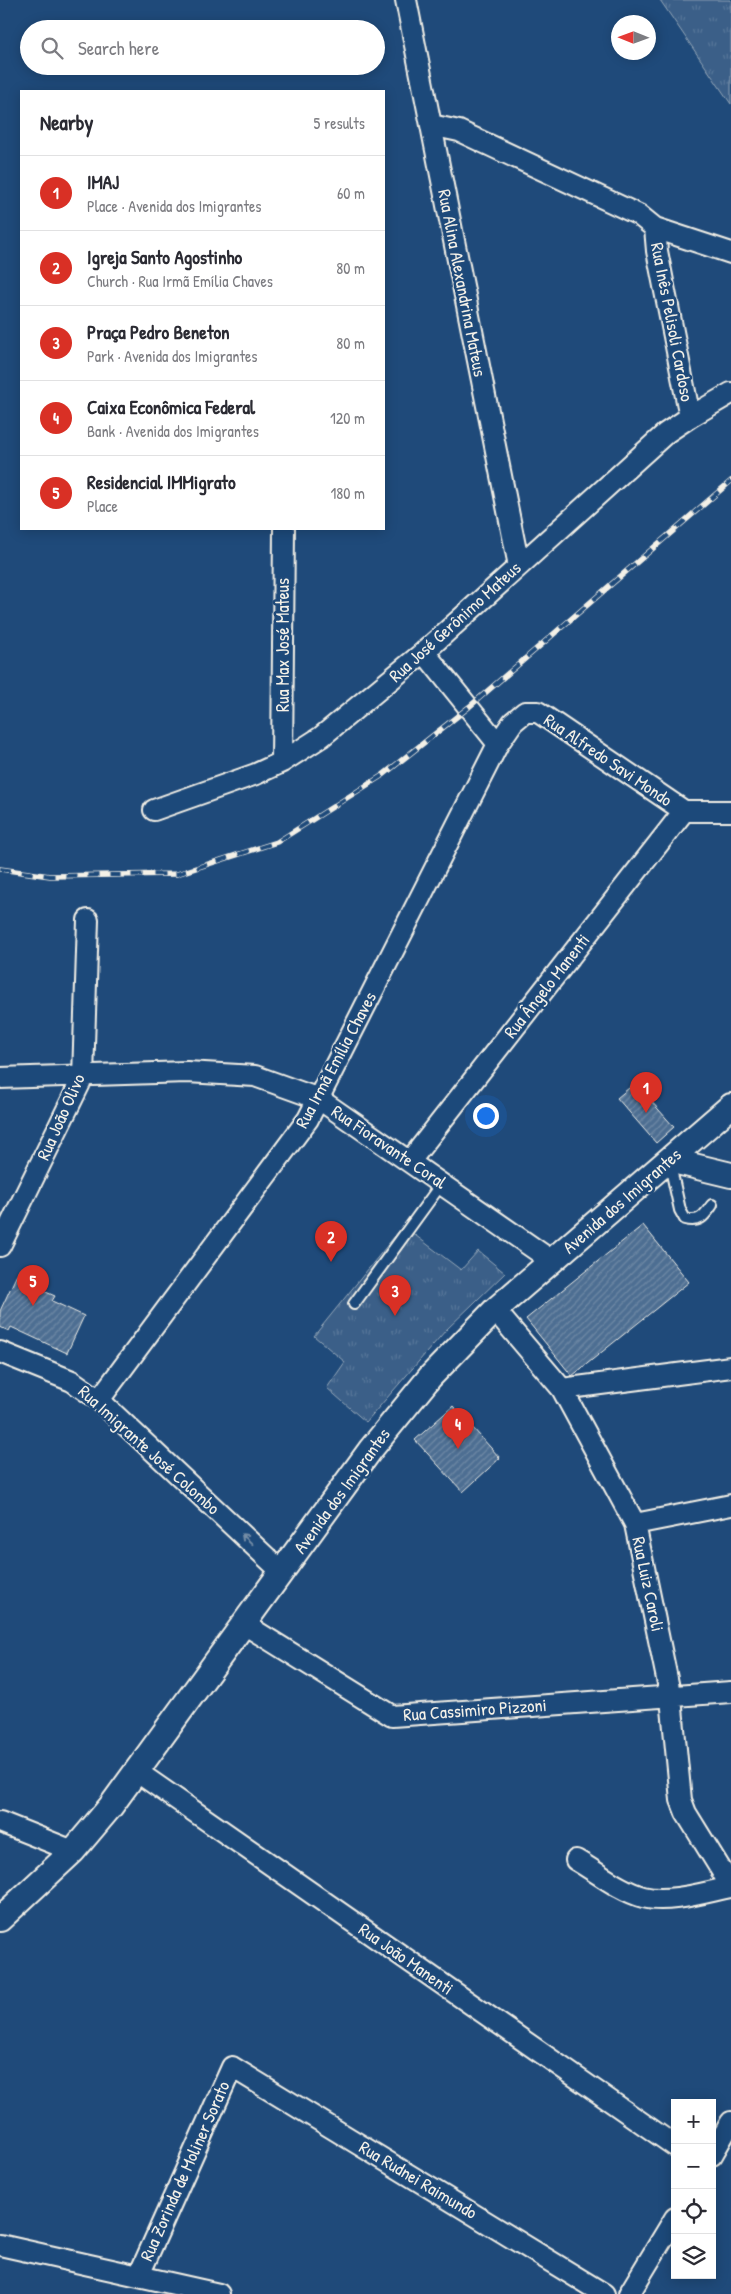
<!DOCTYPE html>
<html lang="en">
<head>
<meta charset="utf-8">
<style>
  :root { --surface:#fff; --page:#f7f7f7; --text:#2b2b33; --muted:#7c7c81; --line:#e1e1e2; --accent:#d93025 }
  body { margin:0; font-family:"Patrick Hand",sans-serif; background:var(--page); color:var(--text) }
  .controls { position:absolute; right:15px; bottom:15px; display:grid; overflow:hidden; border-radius:0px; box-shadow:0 2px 12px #0003 }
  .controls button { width:45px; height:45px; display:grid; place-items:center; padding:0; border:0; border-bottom:1px solid var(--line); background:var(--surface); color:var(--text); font:25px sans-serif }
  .compass { position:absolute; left:611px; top:15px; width:45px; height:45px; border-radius:50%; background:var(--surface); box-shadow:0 2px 12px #0003; rotate:271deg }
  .you { position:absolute; left:485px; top:1115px; width:18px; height:18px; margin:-12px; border:4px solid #fff; border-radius:50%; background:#1a73e8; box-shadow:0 0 0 8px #1a73e833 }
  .badge { display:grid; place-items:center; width:32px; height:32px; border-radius:50%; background:var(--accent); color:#fff; font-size:16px; font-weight:700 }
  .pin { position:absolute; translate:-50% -41px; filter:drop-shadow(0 1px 2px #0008) }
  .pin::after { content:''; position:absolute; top:26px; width:18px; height:15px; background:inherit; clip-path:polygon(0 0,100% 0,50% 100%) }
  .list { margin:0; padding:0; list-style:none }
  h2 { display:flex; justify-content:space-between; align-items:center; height:65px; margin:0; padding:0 20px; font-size:21px }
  h2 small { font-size:16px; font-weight:400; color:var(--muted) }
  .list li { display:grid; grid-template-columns:32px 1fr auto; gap:15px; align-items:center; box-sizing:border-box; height:75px; padding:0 20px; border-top:1px solid var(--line) }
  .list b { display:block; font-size:19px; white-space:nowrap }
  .list p { margin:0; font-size:16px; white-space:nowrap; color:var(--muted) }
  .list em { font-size:16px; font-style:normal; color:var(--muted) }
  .icon { flex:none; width:28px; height:28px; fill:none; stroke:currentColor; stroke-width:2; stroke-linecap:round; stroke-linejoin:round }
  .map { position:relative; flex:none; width:731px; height:2294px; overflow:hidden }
  .search { position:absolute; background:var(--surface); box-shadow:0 2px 12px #0003; left:20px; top:20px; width:365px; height:55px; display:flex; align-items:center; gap:12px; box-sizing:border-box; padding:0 18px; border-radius:28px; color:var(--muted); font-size:19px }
  .panel { position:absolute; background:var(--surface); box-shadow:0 2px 12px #0003; left:20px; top:90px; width:365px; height:440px; border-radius:0px }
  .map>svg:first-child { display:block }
  .park { fill:url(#park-tufts); stroke:#97a8b8 }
  .building { fill:url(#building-hatch); stroke:#f4f1e8 }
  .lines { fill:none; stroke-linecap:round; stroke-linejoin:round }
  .service-casing { stroke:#f4f1e8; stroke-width:14 }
  .minor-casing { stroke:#f4f1e8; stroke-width:24 }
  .tertiary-casing { stroke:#f4f1e8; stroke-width:28 }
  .service { stroke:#1f4a7a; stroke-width:10 }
  .minor { stroke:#1f4a7a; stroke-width:20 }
  .tertiary { stroke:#1f4a7a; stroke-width:24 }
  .rail-casing { stroke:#f4f1e8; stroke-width:5.5 }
  .rail { stroke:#1f4a7a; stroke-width:4; stroke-dasharray:11; stroke-linecap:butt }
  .oneway { stroke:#748da6 }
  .labels { text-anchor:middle; stroke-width:5; stroke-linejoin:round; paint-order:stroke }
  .street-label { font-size:18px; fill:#f4f1e8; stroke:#1f4a7a }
</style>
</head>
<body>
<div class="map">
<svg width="731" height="2294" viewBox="0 0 731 2294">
  <defs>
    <pattern id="park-tufts" width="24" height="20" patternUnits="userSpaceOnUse" patternTransform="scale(1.25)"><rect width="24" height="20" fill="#3a5f88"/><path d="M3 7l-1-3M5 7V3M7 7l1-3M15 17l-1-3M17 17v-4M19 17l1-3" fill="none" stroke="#577699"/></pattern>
    <pattern id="building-hatch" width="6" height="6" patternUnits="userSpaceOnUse" patternTransform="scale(1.25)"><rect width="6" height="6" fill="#4d6e92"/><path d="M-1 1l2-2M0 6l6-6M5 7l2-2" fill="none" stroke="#708aa6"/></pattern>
  </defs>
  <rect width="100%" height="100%" fill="#1f4a7a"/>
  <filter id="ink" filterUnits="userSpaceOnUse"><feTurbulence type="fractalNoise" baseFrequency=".02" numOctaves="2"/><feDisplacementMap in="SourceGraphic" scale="10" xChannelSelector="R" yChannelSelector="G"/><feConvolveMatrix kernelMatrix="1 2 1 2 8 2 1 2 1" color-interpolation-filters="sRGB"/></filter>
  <g filter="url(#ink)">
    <path class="park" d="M 660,0 L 731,0 L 731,104 Z
      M 403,1226 L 461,1270 L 478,1251 L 505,1273 L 446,1330 L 366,1422 L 327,1388 L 345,1362 L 314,1336 Z"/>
    <path class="building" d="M 635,1083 L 674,1127 L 656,1143 L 617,1098 Z
      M 643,1225 L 689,1282 L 572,1376 L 526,1319 Z
      M 20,1268 L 37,1275 L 32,1286 L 55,1296 L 52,1301 L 84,1316 L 67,1353 L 11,1327 L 9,1331 L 0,1327 L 0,1311 Z
      M 453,1406 L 500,1458 L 463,1492 L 415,1440 Z"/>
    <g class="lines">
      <defs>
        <path id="service" d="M 669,1160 L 680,1210 L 685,1219 C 700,1223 704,1216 712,1205
          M 354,1304 L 442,1183"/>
        <path id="minor" d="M 406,0 L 519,566
          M 431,125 L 459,131 L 639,215 L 655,228 L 731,253
          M 655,228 L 657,251 L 690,417
          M 424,652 L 498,744 L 513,722 L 525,712 L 538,712 L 684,811 L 731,811
          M 282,762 L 284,529
          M 154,810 L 256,774 L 282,762 L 321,737 L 424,652 L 666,433 L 690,417 L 731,393
          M 0,1078 L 187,1072 L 255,1076 L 319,1099 L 552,1261
          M 410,1161 L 684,811
          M 0,1246 L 83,1077 L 88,920
          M 495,1310 L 562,1389 L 635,1524 L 671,1698 L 681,1800 L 686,1813 L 731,1886
          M 0,1352 L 72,1381 L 99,1400 L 282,1572
          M 562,1389 L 731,1367
          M 99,1400 L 308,1119 L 498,744
          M 635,1524 L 731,1505
          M 244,1624 L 392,1716 L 731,1692
          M 136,1771 L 675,2146
          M 0,1822 L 73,1851
          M 576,1860 C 597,1872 620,1891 643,1897 C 668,1904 706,1892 731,1887
          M 712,2155 L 731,2122
          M 0,2245 L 219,2294
          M 139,2275 L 232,2067 L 604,2294
          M 629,2294 L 675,2218"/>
        <path id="tertiary" d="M 669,1160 L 731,1175
          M 0,1919 L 73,1851 L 111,1806 L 371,1449 L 430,1377 L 495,1310 L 731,1106"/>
      </defs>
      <use href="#service" class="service-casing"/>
      <use href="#minor" class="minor-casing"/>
      <use href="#tertiary" class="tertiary-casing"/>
      <use href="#service" class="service"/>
      <use href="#minor" class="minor"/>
      <use href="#tertiary" class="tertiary"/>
      <defs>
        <path id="rail" d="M 0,869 L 50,876 L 177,874 L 277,842 L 383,775 L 469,707 L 731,481"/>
      </defs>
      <use href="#rail" class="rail-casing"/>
      <use href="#rail" class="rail"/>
    </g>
    <defs><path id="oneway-shaft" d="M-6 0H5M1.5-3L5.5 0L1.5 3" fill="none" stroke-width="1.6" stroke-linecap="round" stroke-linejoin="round" transform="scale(1.25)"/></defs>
    <use class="oneway" href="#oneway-shaft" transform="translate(247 1539) rotate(-137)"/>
  </g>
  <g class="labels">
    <g class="street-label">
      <text transform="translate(462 283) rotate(79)" y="6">Rua Alina Alexandrina Mateus</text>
      <text transform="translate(672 322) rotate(79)" y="6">Rua Inês Pelisoli Cardoso</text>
      <text transform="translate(455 622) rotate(-42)" y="6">Rua José Gerônimo Mateus</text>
      <text transform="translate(283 645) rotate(-90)" y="6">Rua Max José Mateus</text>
      <text transform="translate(608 760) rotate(34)" y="6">Rua Alfredo Savi Mondo</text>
      <text transform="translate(547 986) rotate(-52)" y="6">Rua Ângelo Manenti</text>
      <text transform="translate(336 1060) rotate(-62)" y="6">Rua Irmã Emília Chaves</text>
      <text transform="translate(61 1117) rotate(-66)" y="6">Rua João Olivo</text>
      <text transform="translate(389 1147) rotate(34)" y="6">Rua Fioravante Coral</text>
      <text transform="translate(622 1201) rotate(-41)" y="6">Avenida dos Imigrantes</text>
      <text transform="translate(149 1450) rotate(42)" y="6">Rua Imigrante José Colombo</text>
      <text transform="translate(342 1491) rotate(-54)" y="6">Avenida dos Imigrantes</text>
      <text transform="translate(648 1584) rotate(78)" y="6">Rua Luiz Caroli</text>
      <text transform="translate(475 1710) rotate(-4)" y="6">Rua Cassimiro Pizzoni</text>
      <text transform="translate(406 1959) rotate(35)" y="6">Rua João Manenti</text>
      <text transform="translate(185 2171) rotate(-66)" y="6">Rua Zorinda de Moliner Sorato</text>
      <text transform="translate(418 2180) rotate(31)" y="6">Rua Rudnei Raimundo</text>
    </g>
  </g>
</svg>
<div class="controls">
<button>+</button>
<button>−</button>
<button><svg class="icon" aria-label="locate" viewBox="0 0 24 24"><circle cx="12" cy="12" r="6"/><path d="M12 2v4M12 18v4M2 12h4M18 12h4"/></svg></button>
<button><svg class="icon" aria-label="layers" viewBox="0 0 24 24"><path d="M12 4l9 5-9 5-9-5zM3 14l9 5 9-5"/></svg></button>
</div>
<svg class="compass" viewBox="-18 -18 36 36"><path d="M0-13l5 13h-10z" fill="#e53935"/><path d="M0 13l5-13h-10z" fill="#7c7c81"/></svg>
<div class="you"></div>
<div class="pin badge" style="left:646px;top:1113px">1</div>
<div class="pin badge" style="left:331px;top:1262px">2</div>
<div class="pin badge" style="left:395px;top:1316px">3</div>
<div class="pin badge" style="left:458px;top:1449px">4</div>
<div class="pin badge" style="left:33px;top:1306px">5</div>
<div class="search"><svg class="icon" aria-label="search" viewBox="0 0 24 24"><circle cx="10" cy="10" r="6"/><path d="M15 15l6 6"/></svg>Search here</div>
<section class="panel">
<h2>Nearby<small>5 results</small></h2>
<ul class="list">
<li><span class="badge">1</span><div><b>IMAJ</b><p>Place · Avenida dos Imigrantes</p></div><em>60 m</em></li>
<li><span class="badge">2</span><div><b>Igreja Santo Agostinho</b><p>Church · Rua Irmã Emília Chaves</p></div><em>80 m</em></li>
<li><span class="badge">3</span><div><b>Praça Pedro Beneton</b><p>Park · Avenida dos Imigrantes</p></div><em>80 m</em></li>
<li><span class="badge">4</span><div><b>Caixa Econômica Federal</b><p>Bank · Avenida dos Imigrantes</p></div><em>120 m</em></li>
<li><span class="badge">5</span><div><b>Residencial IMMigrato</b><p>Place</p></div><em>180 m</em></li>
</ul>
</section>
</div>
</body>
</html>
